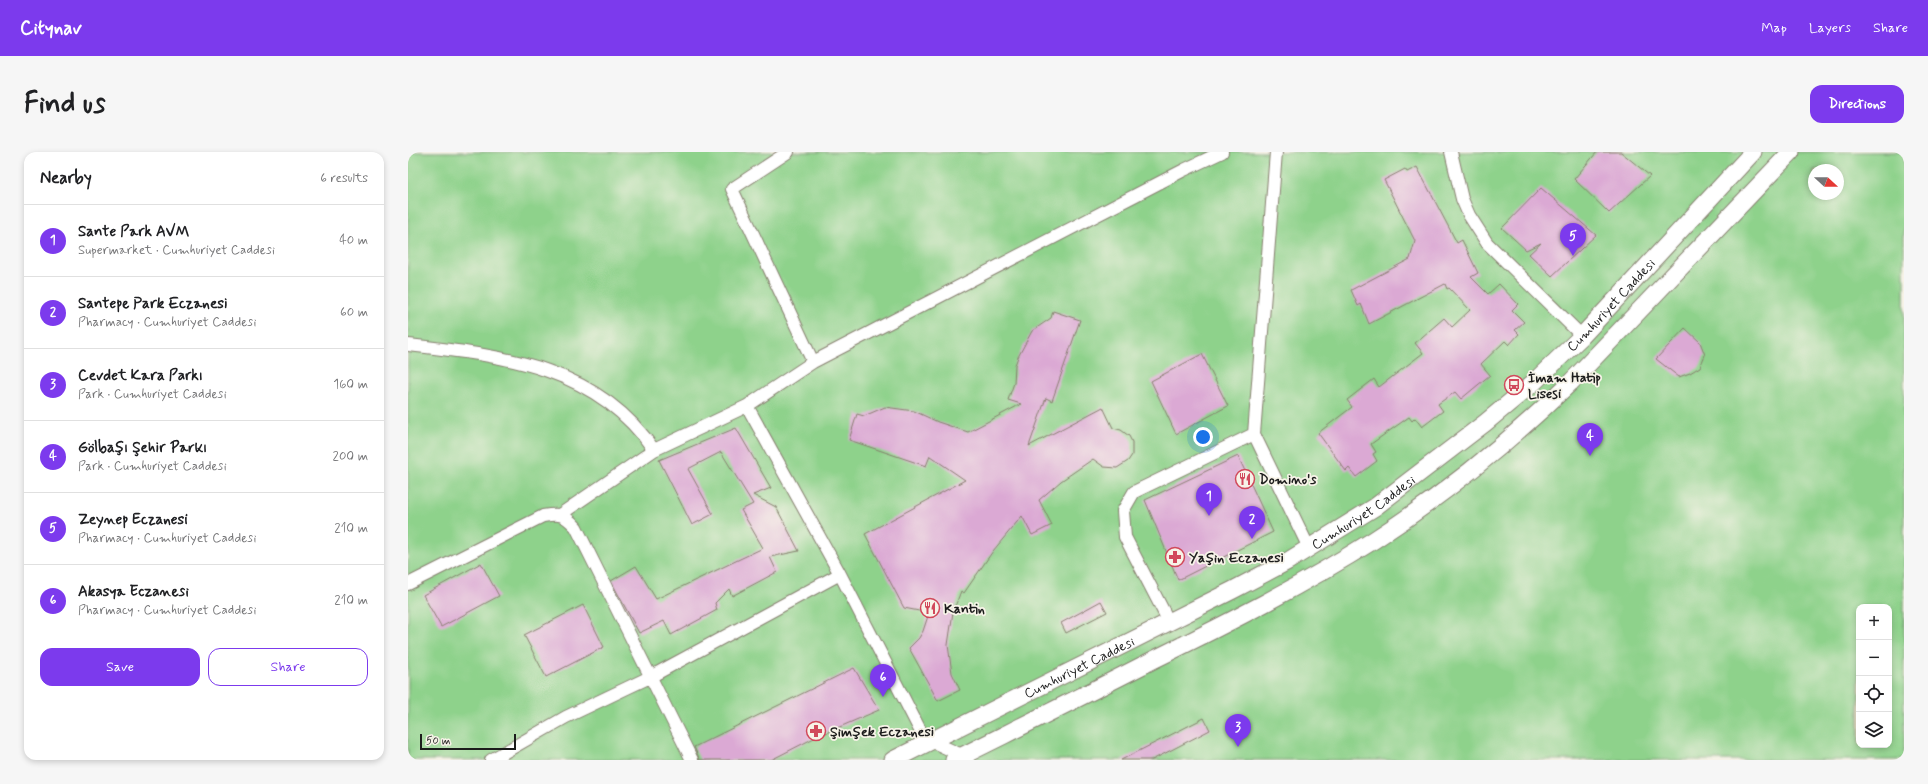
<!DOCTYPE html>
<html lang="en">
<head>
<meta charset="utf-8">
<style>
  :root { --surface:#fff; --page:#f6f6f6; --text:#202124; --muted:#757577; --line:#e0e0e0; --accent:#7c3aed }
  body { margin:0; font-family:Mynerve,sans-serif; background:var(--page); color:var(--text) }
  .controls { position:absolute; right:12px; bottom:12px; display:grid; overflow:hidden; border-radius:8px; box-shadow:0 2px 6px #0003 }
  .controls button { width:36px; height:36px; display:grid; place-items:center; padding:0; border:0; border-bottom:1px solid var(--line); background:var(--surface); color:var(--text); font:20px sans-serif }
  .compass { position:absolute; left:1400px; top:12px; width:36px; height:36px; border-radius:50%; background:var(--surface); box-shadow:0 2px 6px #0003; rotate:111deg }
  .scale { position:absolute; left:12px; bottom:10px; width:96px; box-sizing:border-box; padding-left:4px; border:2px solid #1c1c1c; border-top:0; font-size:11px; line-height:14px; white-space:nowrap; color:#1c1c1c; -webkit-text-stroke:3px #f7f3e8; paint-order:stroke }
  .you { position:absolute; left:795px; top:285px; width:14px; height:14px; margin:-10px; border:3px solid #fff; border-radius:50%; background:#1a73e8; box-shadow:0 0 0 6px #1a73e833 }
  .badge { display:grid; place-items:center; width:26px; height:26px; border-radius:50%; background:var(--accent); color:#fff; font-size:13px; font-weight:700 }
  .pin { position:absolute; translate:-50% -33px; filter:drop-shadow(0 1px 2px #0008) }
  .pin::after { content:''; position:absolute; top:21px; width:14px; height:12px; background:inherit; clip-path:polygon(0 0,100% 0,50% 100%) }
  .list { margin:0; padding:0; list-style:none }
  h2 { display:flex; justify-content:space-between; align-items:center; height:52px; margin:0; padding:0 16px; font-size:17px }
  h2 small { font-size:13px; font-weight:400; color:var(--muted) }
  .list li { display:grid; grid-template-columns:26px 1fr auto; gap:12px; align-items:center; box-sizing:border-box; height:72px; padding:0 16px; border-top:1px solid var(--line) }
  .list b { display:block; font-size:15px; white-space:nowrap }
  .list p { margin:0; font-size:13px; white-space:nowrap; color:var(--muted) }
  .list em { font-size:13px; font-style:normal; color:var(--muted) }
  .actions { display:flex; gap:8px; padding:12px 16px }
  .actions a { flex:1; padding:9px 0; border:1px solid var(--accent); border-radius:12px; text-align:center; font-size:14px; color:var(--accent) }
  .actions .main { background:var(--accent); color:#fff }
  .icon { flex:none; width:22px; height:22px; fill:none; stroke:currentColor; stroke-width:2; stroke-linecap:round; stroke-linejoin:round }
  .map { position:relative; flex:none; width:1496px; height:608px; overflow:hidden; border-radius:12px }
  header { display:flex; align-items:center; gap:24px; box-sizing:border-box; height:56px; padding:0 20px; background:var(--accent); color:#fff }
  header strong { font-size:19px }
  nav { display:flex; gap:22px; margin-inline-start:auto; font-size:14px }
  .intro { display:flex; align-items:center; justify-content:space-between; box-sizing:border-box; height:96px; padding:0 24px }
  h1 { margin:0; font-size:28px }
  .button { padding:10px 18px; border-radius:12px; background:var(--accent); color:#fff; font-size:14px; font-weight:700 }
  main { display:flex; gap:24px; padding:0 24px }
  aside { flex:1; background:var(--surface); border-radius:12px; box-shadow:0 2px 6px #0003 }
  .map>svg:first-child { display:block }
  .green { fill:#8ed28b; stroke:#557754; fill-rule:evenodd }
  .building { fill:#dba9d4 }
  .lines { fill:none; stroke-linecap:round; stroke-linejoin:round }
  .minor-casing { stroke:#867e6e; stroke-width:14 }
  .secondary-casing { stroke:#867e6e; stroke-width:19 }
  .minor { stroke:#fff; stroke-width:12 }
  .secondary { stroke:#fff; stroke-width:17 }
  .labels { text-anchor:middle; stroke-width:3.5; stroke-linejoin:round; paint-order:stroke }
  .street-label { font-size:14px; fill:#1c1c1c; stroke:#f7f3e8 }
  .poi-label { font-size:14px; font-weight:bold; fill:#1c1c1c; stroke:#f7f3e8; text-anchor:start }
</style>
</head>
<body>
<header>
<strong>Citynav</strong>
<nav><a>Map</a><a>Layers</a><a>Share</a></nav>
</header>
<div class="intro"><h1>Find us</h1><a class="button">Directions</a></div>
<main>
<aside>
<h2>Nearby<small>6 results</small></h2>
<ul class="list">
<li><span class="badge">1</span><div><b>Sante Park AVM</b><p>Supermarket · Cumhuriyet Caddesi</p></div><em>40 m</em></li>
<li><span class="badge">2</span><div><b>Santepe Park Eczanesi</b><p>Pharmacy · Cumhuriyet Caddesi</p></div><em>60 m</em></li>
<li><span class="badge">3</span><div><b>Cevdet Kara Parkı</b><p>Park · Cumhuriyet Caddesi</p></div><em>160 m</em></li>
<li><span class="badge">4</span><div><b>Gölbaşı Şehir Parkı</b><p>Park · Cumhuriyet Caddesi</p></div><em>200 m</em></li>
<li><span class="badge">5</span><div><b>Zeynep Eczanesi</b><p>Pharmacy · Cumhuriyet Caddesi</p></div><em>210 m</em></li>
<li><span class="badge">6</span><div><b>Akasya Eczanesi</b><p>Pharmacy · Cumhuriyet Caddesi</p></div><em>210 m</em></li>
</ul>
<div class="actions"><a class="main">Save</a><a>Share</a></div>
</aside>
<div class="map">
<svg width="1496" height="608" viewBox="0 0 1496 608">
  <rect width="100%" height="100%" fill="#f7f3e8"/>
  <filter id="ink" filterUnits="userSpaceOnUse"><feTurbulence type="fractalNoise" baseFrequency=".025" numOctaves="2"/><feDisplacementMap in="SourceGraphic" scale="8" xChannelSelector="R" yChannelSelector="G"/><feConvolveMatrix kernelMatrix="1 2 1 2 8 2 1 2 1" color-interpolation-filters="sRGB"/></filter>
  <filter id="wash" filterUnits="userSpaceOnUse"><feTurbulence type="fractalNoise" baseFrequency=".012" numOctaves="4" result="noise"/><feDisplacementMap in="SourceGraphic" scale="16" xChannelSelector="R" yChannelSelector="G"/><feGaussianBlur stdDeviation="0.9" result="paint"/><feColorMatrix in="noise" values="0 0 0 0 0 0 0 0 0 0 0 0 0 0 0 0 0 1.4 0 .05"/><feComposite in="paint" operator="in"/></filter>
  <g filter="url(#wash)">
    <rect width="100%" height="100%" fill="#f0dfbf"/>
    <path class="green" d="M 0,0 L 1496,0 L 1496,608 L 0,608 ZM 1406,18 L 1430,18 L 1430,42 L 1406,42 ZM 1451,455 L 1481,455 L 1481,593 L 1451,593 Z"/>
    <g id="blocks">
      <path class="building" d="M 1189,0 L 1213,0 L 1242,24 L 1201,61 L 1166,27 Z
        M 1009,15 L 1049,91 L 1054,88 L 1070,121 L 1063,125 L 1080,142 L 1091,132 L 1110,152 L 1104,158 L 1116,170 L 1107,178 L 1111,182 L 1101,193 L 1097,189 L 1073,212 L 1082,223 L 1053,247 L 1047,240 L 1030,252 L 1035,259 L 1014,275 L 1007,266 L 1004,269 L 1001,265 L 963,292 L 968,300 L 965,302 L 969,309 L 948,325 L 941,316 L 938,319 L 910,281 L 944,255 L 939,248 L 966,227 L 971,235 L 1015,201 L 1007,191 L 1036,166 L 1044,175 L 1062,158 L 1041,136 L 1039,137 L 1037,132 L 961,172 L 953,152 L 950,154 L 943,138 L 1002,107 L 1007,89 L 976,28 L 997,17 L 999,20 Z
        M 1133,36 L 1188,83 L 1144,124 L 1121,102 L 1133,91 L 1118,98 L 1094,76 Z
        M 645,159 L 672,168 L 644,249 L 638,246 L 621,294 L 695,255 L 705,276 L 713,278 L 721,284 L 724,290 L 724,303 L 720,309 L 709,316 L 696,315 L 685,307 L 653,329 L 631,348 L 644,373 L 624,383 L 614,364 L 585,399 L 556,441 L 553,439 L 545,460 L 540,493 L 544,521 L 552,538 L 530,549 L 501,496 L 511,486 L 515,479 L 521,461 L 496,456 L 457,382 L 557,328 L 522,304 L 518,314 L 441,288 L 449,262 L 456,264 L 477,255 L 506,259 L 530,270 L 560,280 L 613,252 L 600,248 L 606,231 L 607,213 L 610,205 L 624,179 L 643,166 Z
        M 1277,176 L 1292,190 L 1297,203 L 1292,215 L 1282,221 L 1271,225 L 1248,207 Z
        M 794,202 L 820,254 L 768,282 L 743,229 Z
        M 328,276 L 363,336 L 345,343 L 368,355 L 391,399 L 362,405 L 369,420 L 324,444 L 321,437 L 307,451 L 309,458 L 263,483 L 256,469 L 231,481 L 203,429 L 228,414 L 248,447 L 355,396 L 333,358 L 345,352 L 313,300 L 280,317 L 305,362 L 284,373 L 251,308 Z
        M 830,304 L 865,380 L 770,428 L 737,348 Z
        M 73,411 L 91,444 L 33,475 L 15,443 Z
        M 693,449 L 699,460 L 658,481 L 653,471 Z
        M 175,453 L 196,495 L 138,525 L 116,483 Z
        M 446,516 L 471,558 L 406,586 L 363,608 L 292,608 L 286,595 Z
        M 796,566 L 802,578 L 744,608 L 713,608 Z"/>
    </g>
  </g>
  <g filter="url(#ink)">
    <use href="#blocks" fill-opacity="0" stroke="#867e6e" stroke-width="1"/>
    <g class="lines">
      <defs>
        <path id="minor" d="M 380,0 L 324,37 L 405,210
          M 1043,0 L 1054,47 L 1061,63 L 1079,91 L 1174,184
          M 0,193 C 94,204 188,213 246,298
          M 339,254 L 405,210 L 776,18 L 814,0
          M 846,282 L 868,0
          M 153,362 L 246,298 L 339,254 L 432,422 L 514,582 L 523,589 L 560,606
          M 0,432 L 135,364 C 152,361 156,362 168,375 L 284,608
          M 761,470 L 717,385 L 715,359 L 726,340 L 846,282 L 901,396
          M 83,608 L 158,565 L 242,525 L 432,422"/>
        <g id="secondary">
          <path id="s1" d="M 485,608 L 825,438 L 880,409 L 967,355 L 1077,271 L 1125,231 L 1174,184 L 1345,0"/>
          <path d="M 546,608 C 612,575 679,542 745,508 C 820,471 895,433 966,388 C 1036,343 1102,289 1162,231 L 1383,0"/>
        </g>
      </defs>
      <use href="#minor" class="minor-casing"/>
      <use href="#secondary" class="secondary-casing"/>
      <use href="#minor" class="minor"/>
      <use href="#secondary" class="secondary"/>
    </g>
  </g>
  <defs>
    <symbol id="bus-ring" viewBox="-11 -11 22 22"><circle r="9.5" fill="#f7f3e8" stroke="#d1495b" stroke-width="1.5"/><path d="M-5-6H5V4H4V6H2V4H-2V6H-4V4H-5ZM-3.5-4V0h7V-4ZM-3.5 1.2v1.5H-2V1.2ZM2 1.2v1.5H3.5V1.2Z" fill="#d1495b"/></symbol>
    <symbol id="restaurant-ring" viewBox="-11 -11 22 22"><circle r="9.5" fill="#f7f3e8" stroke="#d1495b" stroke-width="1.5"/><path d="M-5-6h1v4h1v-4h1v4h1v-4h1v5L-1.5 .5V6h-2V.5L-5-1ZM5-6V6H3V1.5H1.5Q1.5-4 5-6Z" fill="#d1495b"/></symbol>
    <symbol id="pharmacy-ring" viewBox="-11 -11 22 22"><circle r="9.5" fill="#f7f3e8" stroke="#d1495b" stroke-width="1.5"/><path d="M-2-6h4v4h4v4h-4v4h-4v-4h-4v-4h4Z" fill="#d1495b"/></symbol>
  </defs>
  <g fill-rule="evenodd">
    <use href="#bus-ring" x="1095" y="222" width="22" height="22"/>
    <use href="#restaurant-ring" x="826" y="316" width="22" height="22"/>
    <use href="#pharmacy-ring" x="756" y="394" width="22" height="22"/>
    <use href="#restaurant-ring" x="511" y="445" width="22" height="22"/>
    <use href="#pharmacy-ring" x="397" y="568" width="22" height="22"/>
  </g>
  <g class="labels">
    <g class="street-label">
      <text dy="5" stroke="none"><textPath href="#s1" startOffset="856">Cumhuriyet Caddesi</textPath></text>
      <text dy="5" stroke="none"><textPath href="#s1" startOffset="532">Cumhuriyet Caddesi</textPath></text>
      <text dy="5" stroke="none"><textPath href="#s1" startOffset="208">Cumhuriyet Caddesi</textPath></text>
    </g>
    <g class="poi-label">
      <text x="1120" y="230">İmam Hatip<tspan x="1120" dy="16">Lisesi</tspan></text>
      <text x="851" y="332">Domino's</text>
      <text x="781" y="410">Yaşin Eczanesi</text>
      <text x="536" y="461">Kantin</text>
      <text x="422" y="584">Şimşek Eczanesi</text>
    </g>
  </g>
</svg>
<div class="controls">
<button>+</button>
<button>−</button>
<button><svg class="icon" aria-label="locate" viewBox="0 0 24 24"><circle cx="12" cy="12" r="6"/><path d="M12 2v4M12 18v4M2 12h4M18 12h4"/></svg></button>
<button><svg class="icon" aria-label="layers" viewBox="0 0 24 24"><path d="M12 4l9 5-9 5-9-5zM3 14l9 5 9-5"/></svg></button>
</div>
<svg class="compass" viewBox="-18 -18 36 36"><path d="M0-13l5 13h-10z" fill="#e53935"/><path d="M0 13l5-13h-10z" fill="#757577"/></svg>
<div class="scale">50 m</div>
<div class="you"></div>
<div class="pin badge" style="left:801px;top:364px">1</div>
<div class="pin badge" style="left:844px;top:387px">2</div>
<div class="pin badge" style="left:830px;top:595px">3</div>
<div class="pin badge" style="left:1182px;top:304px">4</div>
<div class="pin badge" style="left:1165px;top:104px">5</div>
<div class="pin badge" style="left:475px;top:545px">6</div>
</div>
</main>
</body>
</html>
